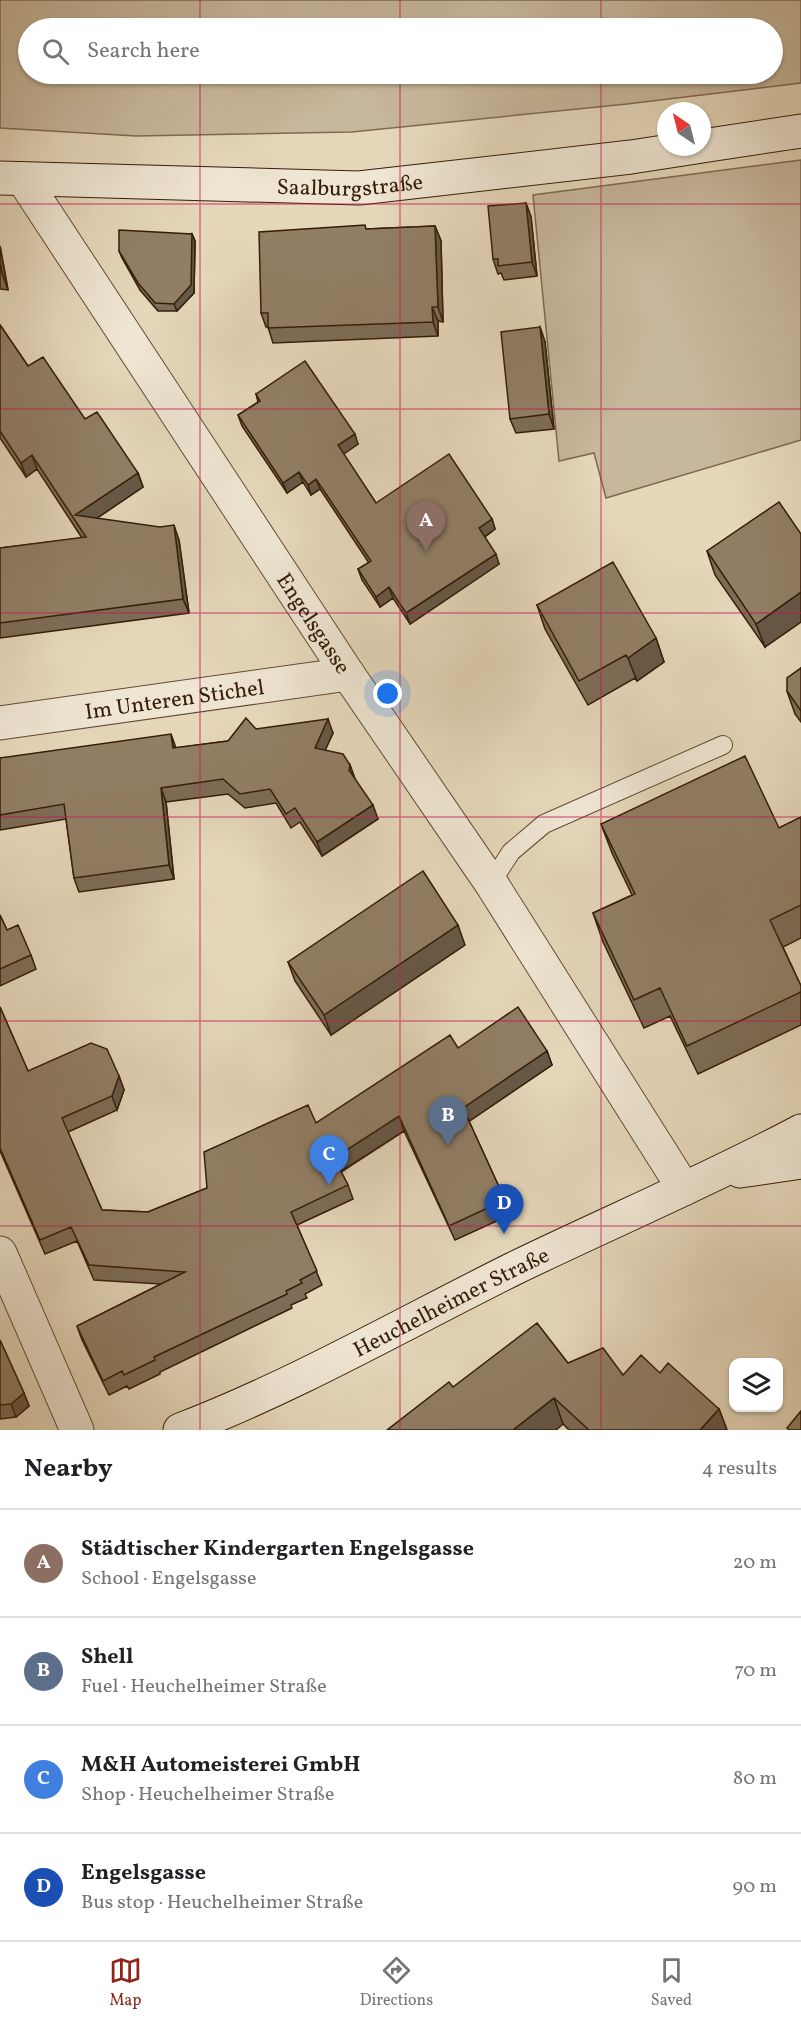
<!DOCTYPE html>
<html lang="en">
<head>
<meta charset="utf-8">
<style>
  :root { --surface:#fff; --page:#f6f6f6; --text:#202124; --muted:#757577; --line:#e0e0e0; --accent:#8f2418 }
  body { margin:0; font-family:Vollkorn,serif; background:var(--page); color:var(--text) }
  .controls { position:absolute; right:18px; bottom:18px; display:grid; overflow:hidden; border-radius:12px; box-shadow:0 2px 4px #0004 }
  .controls button { width:54px; height:54px; display:grid; place-items:center; padding:0; border:0; border-bottom:2px solid var(--line); background:var(--surface); color:var(--text); font:30px sans-serif }
  .compass { position:absolute; left:657px; top:102px; width:54px; height:54px; border-radius:50%; background:var(--surface); box-shadow:0 2px 4px #0004; rotate:325deg }
  .you { position:absolute; left:388px; top:694px; width:21px; height:21px; margin:-15px; border:4px solid #fff; border-radius:50%; background:#1a73e8; box-shadow:0 0 0 9px #1a73e833 }
  .badge { display:grid; place-items:center; width:39px; height:39px; border-radius:50%; background:var(--accent); color:#fff; font-size:20px; font-weight:700 }
  .pin { position:absolute; translate:-50% -50px; filter:drop-shadow(0 2px 3px #0008) }
  .pin::after { content:''; position:absolute; top:32px; width:21px; height:18px; background:inherit; clip-path:polygon(0 0,100% 0,50% 100%) }
  .list { margin:0; padding:0; list-style:none }
  h2 { display:flex; justify-content:space-between; align-items:center; height:78px; margin:0; padding:0 24px; font-size:26px }
  h2 small { font-size:20px; font-weight:400; color:var(--muted) }
  .list li { display:grid; grid-template-columns:39px 1fr auto; gap:18px; align-items:center; box-sizing:border-box; height:108px; padding:0 24px; border-top:2px solid var(--line) }
  .list b { display:block; font-size:22px; white-space:nowrap }
  .list p { margin:0; font-size:20px; white-space:nowrap; color:var(--muted) }
  .list em { font-size:20px; font-style:normal; color:var(--muted) }
  .icon { flex:none; width:33px; height:33px; fill:none; stroke:currentColor; stroke-width:2; stroke-linecap:round; stroke-linejoin:round }
  .map { position:relative; flex:none; width:801px; height:1430px; overflow:hidden }
  .search { position:absolute; background:var(--surface); box-shadow:0 2px 4px #0004; left:18px; right:18px; top:18px; height:66px; display:flex; align-items:center; gap:15px; box-sizing:border-box; padding:0 21px; border-radius:33px; color:var(--muted); font-size:22px }
  .sheet { height:510px; background:var(--surface) }
  nav { display:flex; justify-content:space-around; align-items:center; box-sizing:border-box; height:84px; border-top:2px solid var(--line); background:var(--surface); font-size:16px; color:var(--muted) }
  nav a { display:grid; justify-items:center; gap:3px }
  nav .on { color:var(--accent) }
  .map>svg:first-child { display:block }
  .green { fill:#c7b79c; stroke:#7e6a52; stroke-width:1.5; fill-rule:evenodd }
  .lines { fill:none; stroke-linecap:round; stroke-linejoin:round }
  .lane-casing { stroke:#624c34; stroke-width:20 }
  .street-casing { stroke:#624c34; stroke-width:35 }
  .secondary-casing { stroke:#361d08; stroke-width:35 }
  .lane { stroke:#eee5d2; stroke-width:18 }
  .street { stroke:#eee5d2; stroke-width:33 }
  .secondary { stroke:#eee5d2; stroke-width:33 }
  .wall { fill:#7d6c57; stroke:#361d08; stroke-width:1.5 }
  .shaded-wall { fill:#665847; stroke:#361d08; stroke-width:1.5 }
  .building { fill:#917e65; stroke:#361d08; stroke-width:1.5 }
  .grid { fill:none; stroke:#c2185b; stroke-width:1.5; stroke-opacity:0.55 }
  .labels { text-anchor:middle; stroke-width:4.5; stroke-linejoin:round; paint-order:stroke }
  .street-label { font-size:22px; fill:#361d08; stroke:#eee5d2 }
</style>
</head>
<body>
<div class="map">
<svg width="801" height="1430" viewBox="0 0 801 1430">
  <rect width="100%" height="100%" fill="#e5d7ba"/>
  <filter id="stains"><feTurbulence type="fractalNoise" baseFrequency=".00333" numOctaves="4"/><feColorMatrix values="0 0 0 0 .2 0 0 0 0 .09 0 0 0 0 .02 0 0 0 .5 -.17"/></filter>
  <radialGradient id="worn" r=".72"><stop offset=".6" stop-color="#630" stop-opacity="0"/><stop offset="1" stop-color="#630" stop-opacity=".3"/></radialGradient>
  <path class="green" d="M 0,0 L 801,0 L 801,83 L 627,104 L 352,132 L 136,136 L 0,128 ZM 28,28 L 772,28 L 772,74 L 28,74 Z
    M 801,160 L 801,440 L 606,498 L 594,453 L 559,461 L 533,195 Z"/>
  <g class="lines">
    <defs>
      <path id="lane" d="M 491,883 L 511,852 L 544,824 L 723,745"/>
      <g id="street">
        <path id="s1" d="M 23,179 L 348,674 L 491,883 L 684,1189"/>
        <path id="s2" d="M 0,723 L 348,674"/>
        <path d="M 0,1253 L 77,1430"/>
      </g>
      <g id="secondary">
        <path d="M 702,146 L 801,131"/>
        <path id="s3" d="M 0,178 L 359,188 L 631,157 L 696,147"/>
        <path d="M 740,1171 L 801,1162"/>
        <path id="s4" d="M 180,1430 C 295,1386 404,1323 515,1268 C 610,1222 707,1181 801,1131"/>
      </g>
    </defs>
    <use href="#lane" class="lane-casing"/>
    <use href="#street" class="street-casing"/>
    <use href="#secondary" class="secondary-casing"/>
    <use href="#lane" class="lane"/>
    <use href="#street" class="street"/>
    <use href="#secondary" class="secondary"/>
  </g>
  <path class="wall" d="M 526,203 L 531,217 L 537,276 L 504,280 L 501,273 L 498,274 L 493,259 Z
    M 435,226 L 441,241 L 443,322 L 438,321 L 438,336 L 273,343 L 268,327 L 266,327 L 261,313 L 367,229 Z
    M 192,234 L 195,241 L 194,293 L 177,311 L 158,311 L 140,290 L 122,258 L 119,251 Z
    M 0,246 L 8,290 L 0,289 Z
    M 0,325 L 28,366 L 85,419 L 138,473 L 143,487 L 97,518 L 179,540 L 189,613 L 0,638 L 0,548 L 82,538 L 37,469 L 26,477 L 0,438 Z
    M 540,327 L 545,342 L 554,429 L 516,433 L 510,419 Z
    M 256,394 L 358,444 L 343,454 L 376,503 L 492,519 L 495,529 L 485,537 L 499,564 L 410,624 L 393,598 L 380,607 L 362,580 L 358,569 L 369,563 L 320,489 L 311,495 L 303,482 L 287,493 L 242,426 L 238,415 L 258,402 Z
    M 801,534 L 765,647 L 715,575 L 707,551 Z
    M 537,605 L 656,638 L 664,662 L 637,681 L 635,678 L 588,705 L 545,629 Z
    M 801,668 L 801,722 L 795,714 L 787,691 Z
    M 256,729 L 333,733 L 325,750 L 350,765 L 355,779 L 378,819 L 322,856 L 300,822 L 291,828 L 276,803 L 245,808 L 228,794 L 166,802 L 174,879 L 79,892 L 74,878 L 66,819 L 0,830 L 0,758 L 176,748 L 228,741 Z
    M 801,817 L 801,938 L 783,947 L 801,986 L 801,1025 L 698,1074 L 670,1016 L 644,1028 L 603,942 L 593,913 L 632,895 L 612,853 L 601,824 L 779,828 Z
    M 0,915 L 7,930 L 31,955 L 36,969 L 0,986 Z
    M 465,945 L 331,1035 L 295,981 L 288,962 Z
    M 0,1007 L 28,1071 L 119,1076 L 124,1090 L 117,1110 L 68,1132 L 102,1210 L 148,1212 L 207,1188 L 316,1123 L 458,1048 L 547,1051 L 552,1065 L 469,1121 L 505,1200 L 510,1215 L 455,1240 L 404,1131 L 341,1172 L 348,1185 L 353,1199 L 297,1225 L 322,1285 L 305,1294 L 307,1298 L 291,1305 L 292,1308 L 160,1372 L 160,1374 L 129,1389 L 127,1386 L 109,1395 L 82,1340 L 77,1326 L 161,1284 L 94,1280 L 77,1241 L 45,1254 L 0,1151 Z
    M 0,1340 L 24,1393 L 29,1406 L 16,1417 L 0,1419 Z
    M 568,1363 L 623,1375 L 660,1373 L 719,1409 L 727,1430 L 569,1430 L 563,1424 L 453,1387 Z"/>
  <path class="shaded-wall" d="M 526,203 L 531,217 L 537,276 L 532,262 Z
    M 435,226 L 441,241 L 443,322 L 438,307 Z
    M 192,234 L 195,241 L 194,293 L 177,311 L 174,304 Z
    M 0,246 L 8,290 L 2,273 L 0,263 Z
    M 432,307 L 438,321 L 438,336 L 433,322 Z
    M 540,327 L 545,342 L 554,429 L 549,414 Z
    M 355,434 L 358,444 L 341,456 L 338,445 Z
    M 32,455 L 37,469 L 26,477 L 21,463 Z
    M 299,472 L 303,482 L 287,493 L 283,483 Z
    M 138,473 L 143,487 L 81,529 L 75,515 Z
    M 316,479 L 320,489 L 311,495 L 308,485 Z
    M 492,519 L 495,529 L 483,538 L 479,528 Z
    M 174,525 L 179,540 L 189,613 L 183,599 Z
    M 496,554 L 499,564 L 410,624 L 406,613 Z
    M 389,587 L 393,598 L 380,607 L 376,597 Z
    M 801,592 L 801,622 L 765,647 L 756,624 Z
    M 656,638 L 664,662 L 637,681 L 628,658 Z
    M 328,719 L 333,733 L 320,762 L 315,748 Z
    M 171,734 L 176,748 L 173,748 Z
    M 350,765 L 355,779 L 349,770 Z
    M 161,788 L 166,802 L 174,879 L 169,865 Z
    M 373,805 L 378,819 L 322,856 L 317,842 Z
    M 458,925 L 465,945 L 331,1035 L 324,1015 Z
    M 547,1051 L 552,1065 L 468,1122 L 463,1108 Z
    M 119,1076 L 124,1090 L 117,1110 L 112,1096 Z
    M 399,1116 L 404,1131 L 340,1172 L 334,1158 Z
    M 24,1393 L 29,1406 L 16,1417 L 11,1404 Z
    M 554,1398 L 563,1424 L 556,1430 L 513,1430 Z
    M 719,1409 L 727,1430 L 700,1430 Z"/>
  <path class="building" d="M 526,203 L 532,262 L 498,266 L 498,259 L 493,259 L 488,206 Z
    M 365,225 L 366,229 L 435,226 L 438,307 L 432,307 L 433,322 L 268,328 L 268,313 L 261,313 L 259,232 Z
    M 119,230 L 192,234 L 191,285 L 174,304 L 155,303 L 138,283 L 119,251 Z
    M 0,325 L 28,366 L 43,357 L 85,419 L 97,412 L 138,473 L 75,515 L 160,527 L 174,525 L 183,599 L 0,623 L 0,548 L 86,537 L 32,455 L 21,463 L 0,431 Z
    M 540,327 L 549,414 L 510,419 L 501,332 Z
    M 305,361 L 355,434 L 338,445 L 376,503 L 449,454 L 492,519 L 479,528 L 496,554 L 406,613 L 389,587 L 376,597 L 358,569 L 371,561 L 316,479 L 308,485 L 299,472 L 283,483 L 238,415 L 260,401 L 256,394 Z
    M 779,502 L 801,534 L 801,592 L 756,624 L 707,551 Z
    M 613,562 L 656,638 L 628,658 L 626,655 L 579,681 L 537,605 Z
    M 801,668 L 801,711 L 787,691 L 787,678 Z
    M 246,718 L 256,729 L 328,719 L 315,748 L 343,754 L 350,765 L 349,770 L 373,805 L 317,842 L 295,808 L 286,814 L 270,789 L 240,794 L 223,779 L 161,788 L 169,865 L 74,878 L 64,804 L 0,815 L 0,758 L 171,734 L 173,748 L 228,741 Z
    M 745,756 L 779,828 L 801,817 L 801,905 L 770,920 L 801,986 L 801,992 L 687,1046 L 660,988 L 634,1000 L 593,913 L 635,894 L 601,824 Z
    M 423,871 L 458,925 L 324,1015 L 288,962 Z
    M 0,915 L 7,930 L 18,925 L 31,955 L 0,969 Z
    M 0,1007 L 28,1071 L 91,1043 L 107,1049 L 119,1076 L 112,1096 L 62,1118 L 102,1210 L 148,1212 L 207,1188 L 204,1152 L 308,1105 L 316,1123 L 450,1035 L 458,1048 L 518,1007 L 547,1051 L 463,1108 L 505,1200 L 449,1226 L 399,1116 L 334,1158 L 348,1185 L 291,1212 L 317,1271 L 300,1280 L 302,1283 L 286,1291 L 287,1294 L 154,1357 L 155,1360 L 124,1375 L 122,1371 L 103,1381 L 77,1326 L 185,1272 L 89,1265 L 71,1227 L 40,1240 L 0,1148 Z
    M 537,1323 L 568,1363 L 603,1348 L 623,1375 L 641,1355 L 660,1373 L 668,1363 L 719,1409 L 700,1430 L 589,1430 L 554,1398 L 513,1430 L 387,1430 L 449,1382 L 453,1387 Z
    M 0,1340 L 24,1393 L 11,1404 L 0,1405 Z
    M 801,1411 L 801,1430 L 789,1430 L 787,1428 Z"/>
  <path class="grid" d="M 200,0 L 200,28M 400,0 L 400,28M 601,0 L 601,28M 200,74 L 200,1430M 400,74 L 400,1430M 601,74 L 601,1430M 0,204 L 801,204M 0,409 L 801,409M 0,613 L 801,613M 0,817 L 801,817M 0,1021 L 801,1021M 0,1226 L 801,1226"/>
  <g class="labels">
    <g class="street-label">
      <text dy="8" stroke="none"><textPath href="#s3" startOffset="350">Saalburgstraße</textPath></text>
      <text dy="8" stroke="none"><textPath href="#s1" startOffset="531">Engelsgasse</textPath></text>
      <text dy="8" stroke="none"><textPath href="#s2" startOffset="176">Im Unteren Stichel</textPath></text>
      <text dy="8" stroke="none"><textPath href="#s4" startOffset="300">Heuchelheimer Straße</textPath></text>
    </g>
  </g>
  <rect width="100%" height="100%" filter="url(#stains)"/>
  <rect width="100%" height="100%" fill="url(#worn)"/>
</svg>
<div class="controls">
<button><svg class="icon" aria-label="layers" viewBox="0 0 24 24"><path d="M12 4l9 5-9 5-9-5zM3 14l9 5 9-5"/></svg></button>
</div>
<svg class="compass" viewBox="-18 -18 36 36"><path d="M0-13l5 13h-10z" fill="#e53935"/><path d="M0 13l5-13h-10z" fill="#757577"/></svg>
<div class="you"></div>
<div class="pin badge" style="left:426px;top:551px;background:#8d6e63">A</div>
<div class="pin badge" style="left:448px;top:1146px;background:#5c6f8a">B</div>
<div class="pin badge" style="left:329px;top:1185px;background:#3f7fe0">C</div>
<div class="pin badge" style="left:504px;top:1234px;background:#1a4fb4">D</div>
<div class="search"><svg class="icon" aria-label="search" viewBox="0 0 24 24"><circle cx="10" cy="10" r="6"/><path d="M15 15l6 6"/></svg>Search here</div>
</div>
<section class="sheet">
<h2>Nearby<small>4 results</small></h2>
<ul class="list">
<li><span class="badge" style="background:#8d6e63">A</span><div><b>Städtischer Kindergarten Engelsgasse</b><p>School · Engelsgasse</p></div><em>20 m</em></li>
<li><span class="badge" style="background:#5c6f8a">B</span><div><b>Shell</b><p>Fuel · Heuchelheimer Straße</p></div><em>70 m</em></li>
<li><span class="badge" style="background:#3f7fe0">C</span><div><b>M&amp;H Automeisterei GmbH</b><p>Shop · Heuchelheimer Straße</p></div><em>80 m</em></li>
<li><span class="badge" style="background:#1a4fb4">D</span><div><b>Engelsgasse</b><p>Bus stop · Heuchelheimer Straße</p></div><em>90 m</em></li>
</ul>
</section>
<nav>
<a class="on"><svg class="icon" aria-label="map" viewBox="0 0 24 24"><path d="M3 6l6-2 6 2 6-2v14l-6 2-6-2-6 2zM9 4v14M15 6v14"/></svg>Map</a>
<a><svg class="icon" aria-label="directions" viewBox="0 0 24 24"><path d="M12 3l9 9-9 9-9-9zM9 14v-3h6M13 9l2 2-2 2"/></svg>Directions</a>
<a><svg class="icon" aria-label="saved" viewBox="0 0 24 24"><path d="M7 4h10v16l-5-4-5 4z"/></svg>Saved</a>
</nav>
</body>
</html>
